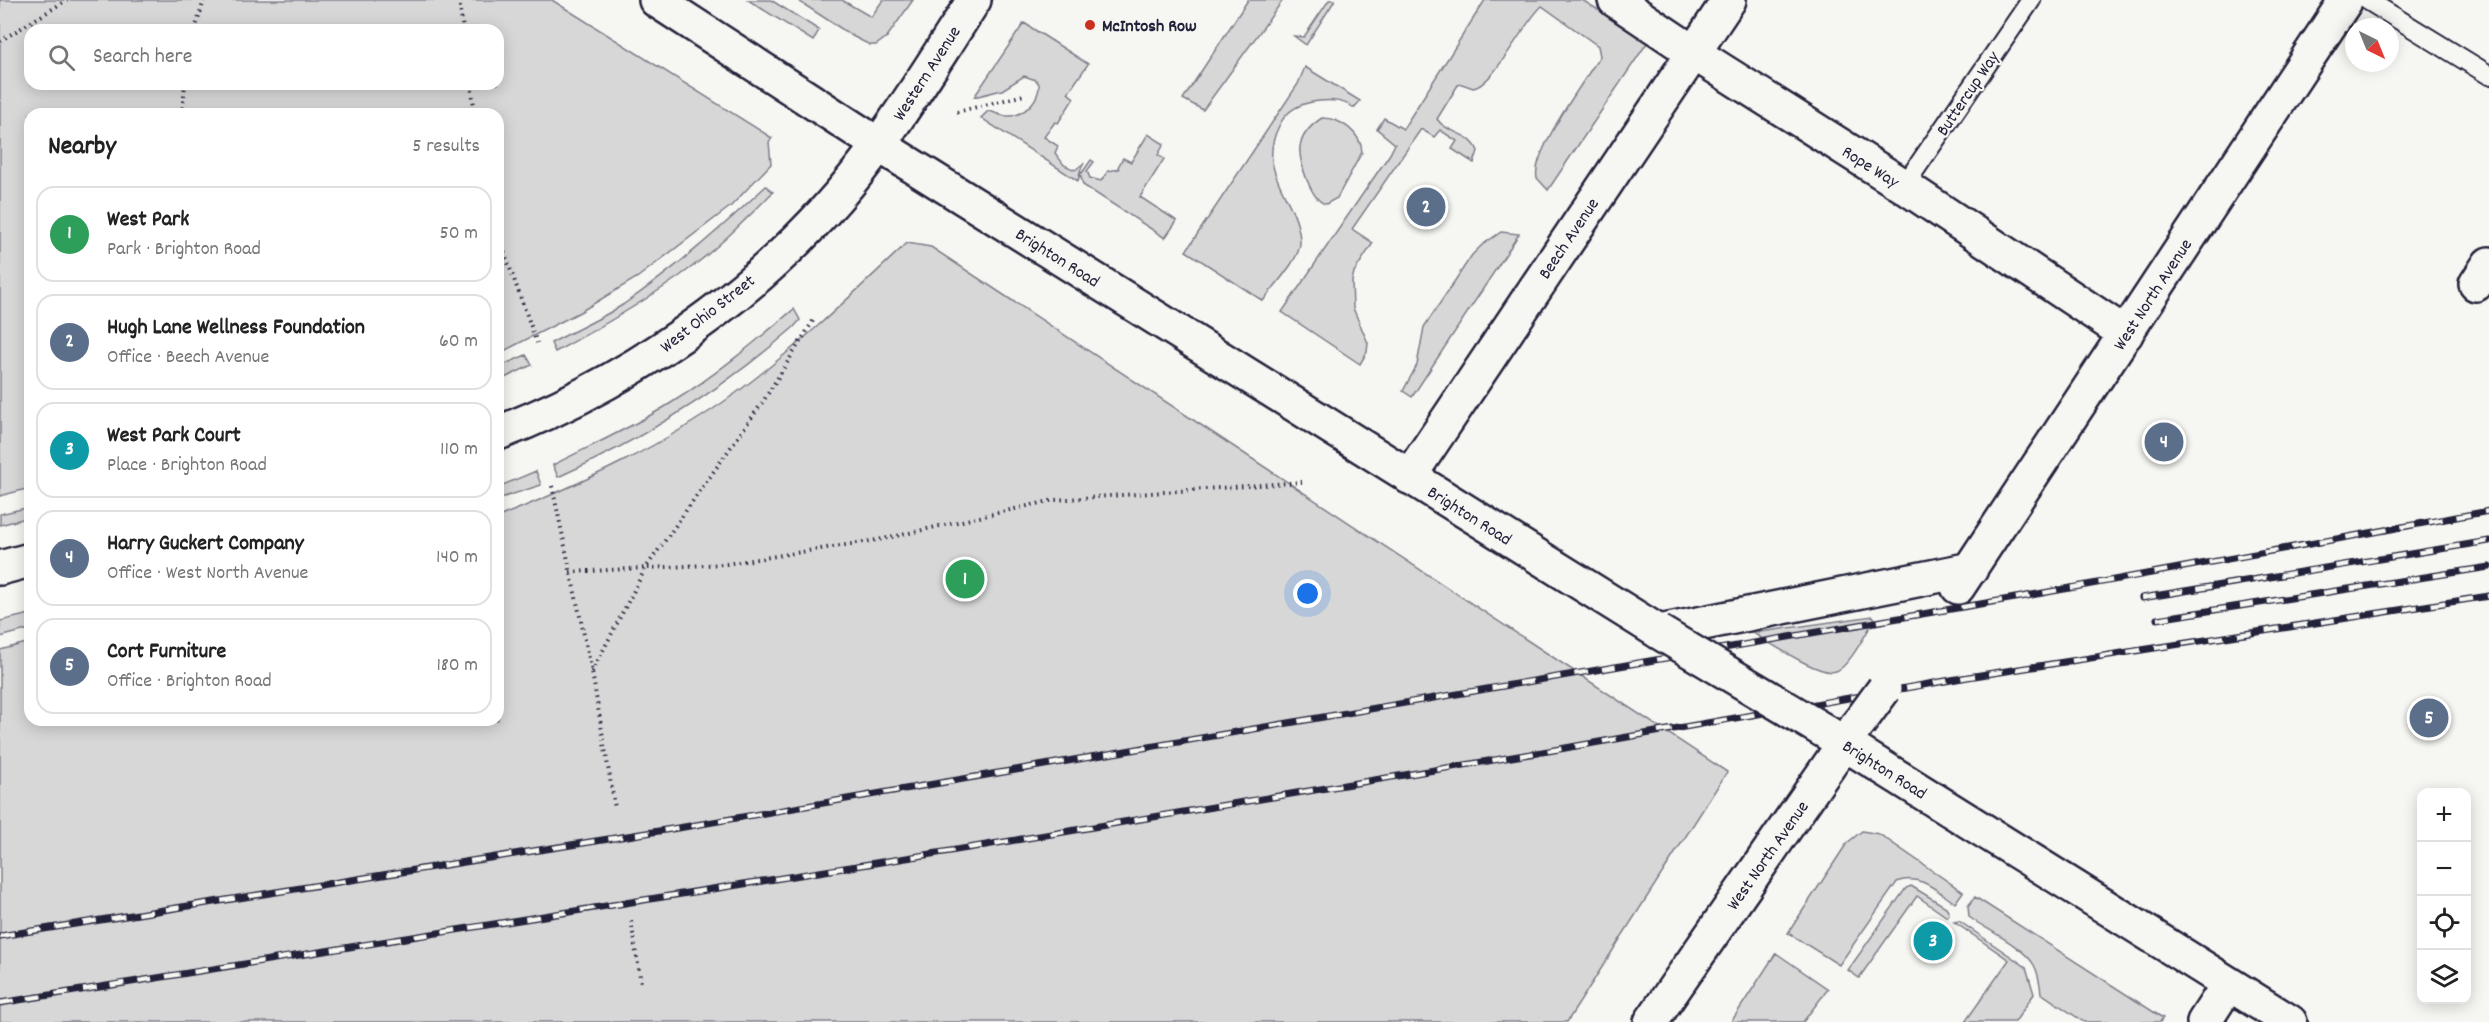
<!DOCTYPE html>
<html lang="en">
<head>
<meta charset="utf-8">
<style>
  :root { --surface:#fff; --page:#f2f2f2; --text:#222; --muted:#767676; --line:#e0e0e0; --accent:#c8321e }
  body { margin:0; font-family:Dekko,sans-serif; background:var(--page); color:var(--text) }
  .controls { position:absolute; right:18px; bottom:18px; display:grid; overflow:hidden; border-radius:12px; box-shadow:0 3px 15px #0003 }
  .controls button { width:54px; height:54px; display:grid; place-items:center; padding:0; border:0; border-bottom:2px solid var(--line); background:var(--surface); color:var(--text); font:30px sans-serif }
  .compass { position:absolute; left:2345px; top:18px; width:54px; height:54px; border-radius:50%; background:var(--surface); box-shadow:0 3px 15px #0003; rotate:137deg }
  .you { position:absolute; left:1308px; top:594px; width:21px; height:21px; margin:-15px; border:4px solid #fff; border-radius:50%; background:#1a73e8; box-shadow:0 0 0 9px #1a73e833 }
  .badge { display:grid; place-items:center; width:39px; height:39px; border-radius:50%; background:var(--accent); color:#fff; font-size:20px; font-weight:700 }
  .pin { position:absolute; translate:-50% -50%; border:3px solid #fff; box-shadow:0 2px 6px #0006 }
  .list { margin:0; padding:0; list-style:none }
  h2 { display:flex; justify-content:space-between; align-items:center; height:78px; margin:0; padding:0 24px; font-size:26px }
  h2 small { font-size:20px; font-weight:400; color:var(--muted) }
  .list li { display:grid; grid-template-columns:39px 1fr auto; gap:18px; align-items:center; box-sizing:border-box; height:96px; margin:0 12px 12px; padding:0 12px; border:2px solid var(--line); border-radius:18px }
  .list b { display:block; font-size:22px; white-space:nowrap }
  .list p { margin:0; font-size:20px; white-space:nowrap; color:var(--muted) }
  .list em { font-size:20px; font-style:normal; color:var(--muted) }
  .icon { flex:none; width:33px; height:33px; fill:none; stroke:currentColor; stroke-width:2; stroke-linecap:round; stroke-linejoin:round }
  .map { position:relative; flex:none; width:2489px; height:1022px; overflow:hidden }
  .search { position:absolute; background:var(--surface); box-shadow:0 3px 15px #0003; left:24px; top:24px; width:480px; height:66px; display:flex; align-items:center; gap:15px; box-sizing:border-box; padding:0 21px; border-radius:18px; color:var(--muted); font-size:22px }
  .panel { position:absolute; background:var(--surface); box-shadow:0 3px 15px #0003; left:24px; top:108px; width:480px; height:618px; border-radius:18px }
  .map>svg:first-child { display:block }
  .green { fill:#d7d7d7; stroke:#7c7c89; stroke-width:1.5; fill-rule:evenodd }
  .lines { fill:none; stroke-linecap:round; stroke-linejoin:round }
  .lane-casing { stroke:#22223b; stroke-width:22 }
  .street-casing { stroke:#22223b; stroke-width:38 }
  .secondary-casing { stroke:#22223b; stroke-width:38 }
  .path { stroke:#22223b; stroke-width:4; stroke-dasharray:1.5 4.5; stroke-linecap:butt }
  .lane { stroke:#f6f6f2; stroke-width:18 }
  .street { stroke:#f6f6f2; stroke-width:33 }
  .secondary { stroke:#f6f6f2; stroke-width:33 }
  .rail-casing { stroke:#22223b; stroke-width:7 }
  .rail { stroke:#f6f6f2; stroke-width:4.5; stroke-dasharray:14; stroke-linecap:butt }
  .secondary-bridge-casing { stroke:#22223b; stroke-width:38; stroke-linecap:butt }
  .secondary-bridge { stroke:#f6f6f2; stroke-width:33 }
  .poi-dot { fill:#c8321e; stroke:#f6f6f2; stroke-width:2 }
  .labels { text-anchor:middle; stroke-width:4.5; stroke-linejoin:round; paint-order:stroke }
  .poi-label { font-size:18px; font-weight:bold; fill:#22223b; stroke:#f6f6f2; text-anchor:start }
  .street-label { font-size:18px; fill:#22223b; stroke:#f6f6f2 }
</style>
</head>
<body>
<div class="map">
<svg width="2489" height="1022" viewBox="0 0 2489 1022">
  <rect width="100%" height="100%" fill="#f6f6f2"/>
  <filter id="ink" filterUnits="userSpaceOnUse"><feTurbulence type="fractalNoise" baseFrequency=".0167" numOctaves="2"/><feDisplacementMap in="SourceGraphic" scale="12" xChannelSelector="R" yChannelSelector="G"/><feConvolveMatrix kernelMatrix="1 2 1 2 8 2 1 2 1" color-interpolation-filters="sRGB"/></filter>
  <g filter="url(#ink)">
    <path class="green" d="M 0,0 L 552,0 L 772,138 L 769,142 L 771,164 L 731,206 L 638,277 L 580,312 L 498,354 L 498,114 L 30,114 L 30,488 L 0,496 ZM 30,30 L 498,30 L 498,84 L 30,84 Z
      M 748,0 L 771,0 L 819,30 L 813,41 Z
      M 797,0 L 842,0 L 871,17 L 883,0 L 913,0 L 887,37 L 876,45 L 870,45 L 854,37 Z
      M 1248,0 L 1283,0 L 1203,110 L 1183,99 Z
      M 1329,0 L 1335,0 L 1306,45 L 1294,36 L 1304,37 Z
      M 1485,0 L 1582,0 L 1649,40 L 1548,190 L 1537,178 C 1531,153 1585,80 1600,56 L 1598,46 L 1542,6 C 1523,23 1494,85 1473,88 L 1462,84 L 1458,85 L 1437,119 C 1447,134 1471,132 1478,151 L 1474,163 L 1452,149 L 1457,141 L 1440,130 L 1434,137 L 1421,129 L 1352,229 L 1373,243 L 1354,272 L 1352,281 L 1353,308 L 1368,343 L 1367,352 L 1360,364 L 1282,312 L 1390,154 L 1395,144 L 1377,129 L 1384,118 L 1403,129 Z
      M 1024,23 L 1088,64 L 1068,93 L 1074,98 L 1058,123 L 1055,122 L 1044,137 L 1058,146 L 1055,153 L 1064,165 L 1075,170 L 1084,163 L 1080,171 L 1082,173 L 1091,160 L 1094,162 L 1087,171 L 1090,178 L 1101,181 L 1108,171 L 1119,169 L 1118,167 L 1123,158 L 1131,162 L 1148,134 L 1164,144 L 1158,155 L 1164,159 L 1140,197 L 1177,221 L 1165,238 L 1083,185 L 1080,173 L 1078,181 L 981,118 L 988,111 C 995,112 1000,116 1007,116 C 1023,117 1040,100 1039,84 L 1036,80 L 1024,76 L 1002,90 L 974,97 Z
      M 1305,67 L 1360,101 L 1354,108 C 1343,100 1332,100 1319,101 C 1301,103 1287,109 1279,126 C 1254,175 1301,200 1300,244 C 1299,260 1273,287 1263,301 L 1186,251 L 1298,84 Z
      M 1322,118 C 1341,118 1361,133 1362,152 L 1337,198 L 1326,204 C 1312,202 1298,161 1300,147 C 1302,134 1311,125 1322,118 Z
      M 766,186 L 773,192 C 747,218 721,245 692,267 C 648,300 603,326 555,352 L 551,343 C 575,330 601,319 624,304 C 675,269 721,228 766,186 Z
      M 1501,232 L 1519,234 L 1412,397 L 1403,391 L 1417,365 L 1424,327 L 1472,255 L 1482,245 Z
      M 907,243 L 931,247 L 1727,772 L 1567,1022 L 0,1022 L 0,650 L 30,642 L 30,720 L 498,720 L 498,517 C 581,484 663,446 736,393 C 797,348 852,295 907,243 Z
      M 794,309 L 800,320 L 794,327 C 722,390 645,438 558,477 L 553,465 C 592,445 633,427 671,403 C 715,376 755,342 794,309 Z
      M 526,355 L 532,365 L 498,381 L 498,367 Z
      M 536,471 L 541,485 L 498,499 L 498,487 Z
      M 30,507 L 30,517 L 0,525 L 0,514 Z
      M 30,614 L 30,629 L 0,637 L 0,621 Z
      M 1873,616 L 1875,619 C 1867,631 1849,667 1836,671 C 1820,677 1769,642 1753,633 Z
      M 1862,831 L 1879,834 L 1963,892 L 1955,903 C 1937,891 1920,873 1897,882 L 1839,965 L 1788,933 L 1847,843 Z
      M 1911,886 L 1946,907 L 1949,914 L 1947,917 L 1917,896 L 1859,978 L 1848,970 L 1906,888 Z
      M 1975,897 L 2163,1018 L 2160,1022 L 2084,1022 L 2041,993 C 2040,984 2039,974 2034,965 C 2024,947 1987,930 1969,917 L 1968,906 Z
      M 1959,921 L 2026,967 L 2034,994 L 2015,1022 L 1965,1022 L 2009,960 L 1954,922 Z
      M 1776,953 L 1828,989 L 1803,1022 L 1731,1022 Z"/>
    <g class="lines">
      <defs>
        <path id="lane" d="M 2367,0 L 2489,75
          M 1904,186 L 2031,0"/>
        <path id="street" d="M 1615,0 L 1694,53 L 1904,186 L 2126,334
          M 2476,284 L 2489,264
          M 1409,477 L 1729,0
          M 2204,1022 L 2228,985"/>
        <path id="secondary" d="M 656,0 L 879,145 L 1659,632 L 1971,569
          M 498,433 C 643,378 789,271 879,144 C 913,97 943,48 974,0
          M 0,568 L 30,560
          M 1958,587 L 2346,0
          M 1821,729 L 2290,1022
          M 1651,1022 L 1857,725"/>
      </defs>
      <use href="#lane" class="lane-casing"/>
      <use href="#street" class="street-casing"/>
      <use href="#secondary" class="secondary-casing"/>
      <path class="path" d="M 459,0 L 463,30
        M 195,30 L 204,0
        M 0,41 L 67,0
        M 471,84 L 475,114
        M 957,112 L 1024,95
        M 182,114 L 185,84
        M 498,235 L 537,343
        M 552,486 L 592,672 L 615,808
        M 570,572 L 726,564 L 883,539 L 1054,500 L 1302,482
        M 592,672 L 645,569 L 764,400 L 813,321
        M 631,921 L 641,983"/>
      <use href="#lane" class="lane"/>
      <use href="#street" class="street"/>
      <use href="#secondary" class="secondary"/>
      <defs>
        <path id="rail" d="M 2142,598 L 2489,541
          M 2157,619 L 2489,567
          M 0,936 L 684,827 L 2021,597 L 2489,511
          M 0,1003 L 950,851 L 1554,750 L 1968,677 L 2489,596"/>
      </defs>
      <use href="#rail" class="rail-casing"/>
      <use href="#rail" class="rail"/>
      <defs>
        <path id="secondary-bridge" d="M 1659,632 L 1821,729
          M 1859,723 L 1884,689"/>
      </defs>
      <use href="#secondary-bridge" class="secondary-bridge-casing"/>
      <use href="#secondary-bridge" class="secondary-bridge"/>
    </g>
  </g>
  <circle class="poi-dot" cx="1090" cy="25" r="6"/>
  <g class="labels">
    <g class="poi-label">
      <text x="1102" y="31">McIntosh Row</text>
    </g>
    <g class="street-label">
      <text transform="translate(926 73) rotate(-57)" y="6">Western Avenue</text>
      <text transform="translate(1967 93) rotate(-56)" y="6">Buttercup Way</text>
      <text transform="translate(1871 166) rotate(32)" y="6">Rope Way</text>
      <text transform="translate(1568 238) rotate(-56)" y="6">Beech Avenue</text>
      <text transform="translate(1058 257) rotate(32)" y="6">Brighton Road</text>
      <text transform="translate(2152 294) rotate(-57)" y="6">West North Avenue</text>
      <text transform="translate(707 313) rotate(-38)" y="6">West Ohio Street</text>
      <text transform="translate(1470 515) rotate(32)" y="6">Brighton Road</text>
      <text transform="translate(1885 769) rotate(32)" y="6">Brighton Road</text>
      <text transform="translate(1767 855) rotate(-55)" y="6">West North Avenue</text>
    </g>
  </g>
</svg>
<div class="controls">
<button>+</button>
<button>−</button>
<button><svg class="icon" aria-label="locate" viewBox="0 0 24 24"><circle cx="12" cy="12" r="6"/><path d="M12 2v4M12 18v4M2 12h4M18 12h4"/></svg></button>
<button><svg class="icon" aria-label="layers" viewBox="0 0 24 24"><path d="M12 4l9 5-9 5-9-5zM3 14l9 5 9-5"/></svg></button>
</div>
<svg class="compass" viewBox="-18 -18 36 36"><path d="M0-13l5 13h-10z" fill="#e53935"/><path d="M0 13l5-13h-10z" fill="#767676"/></svg>
<div class="you"></div>
<div class="pin badge" style="left:965px;top:579px;background:#2e9e5b">1</div>
<div class="pin badge" style="left:1426px;top:207px;background:#5c6f8a">2</div>
<div class="pin badge" style="left:1933px;top:941px;background:#0f9aa8">3</div>
<div class="pin badge" style="left:2164px;top:442px;background:#5c6f8a">4</div>
<div class="pin badge" style="left:2429px;top:718px;background:#5c6f8a">5</div>
<div class="search"><svg class="icon" aria-label="search" viewBox="0 0 24 24"><circle cx="10" cy="10" r="6"/><path d="M15 15l6 6"/></svg>Search here</div>
<section class="panel">
<h2>Nearby<small>5 results</small></h2>
<ul class="list">
<li><span class="badge" style="background:#2e9e5b">1</span><div><b>West Park</b><p>Park · Brighton Road</p></div><em>50 m</em></li>
<li><span class="badge" style="background:#5c6f8a">2</span><div><b>Hugh Lane Wellness Foundation</b><p>Office · Beech Avenue</p></div><em>60 m</em></li>
<li><span class="badge" style="background:#0f9aa8">3</span><div><b>West Park Court</b><p>Place · Brighton Road</p></div><em>110 m</em></li>
<li><span class="badge" style="background:#5c6f8a">4</span><div><b>Harry Guckert Company</b><p>Office · West North Avenue</p></div><em>140 m</em></li>
<li><span class="badge" style="background:#5c6f8a">5</span><div><b>Cort Furniture</b><p>Office · Brighton Road</p></div><em>180 m</em></li>
</ul>
</section>
</div>
</body>
</html>
